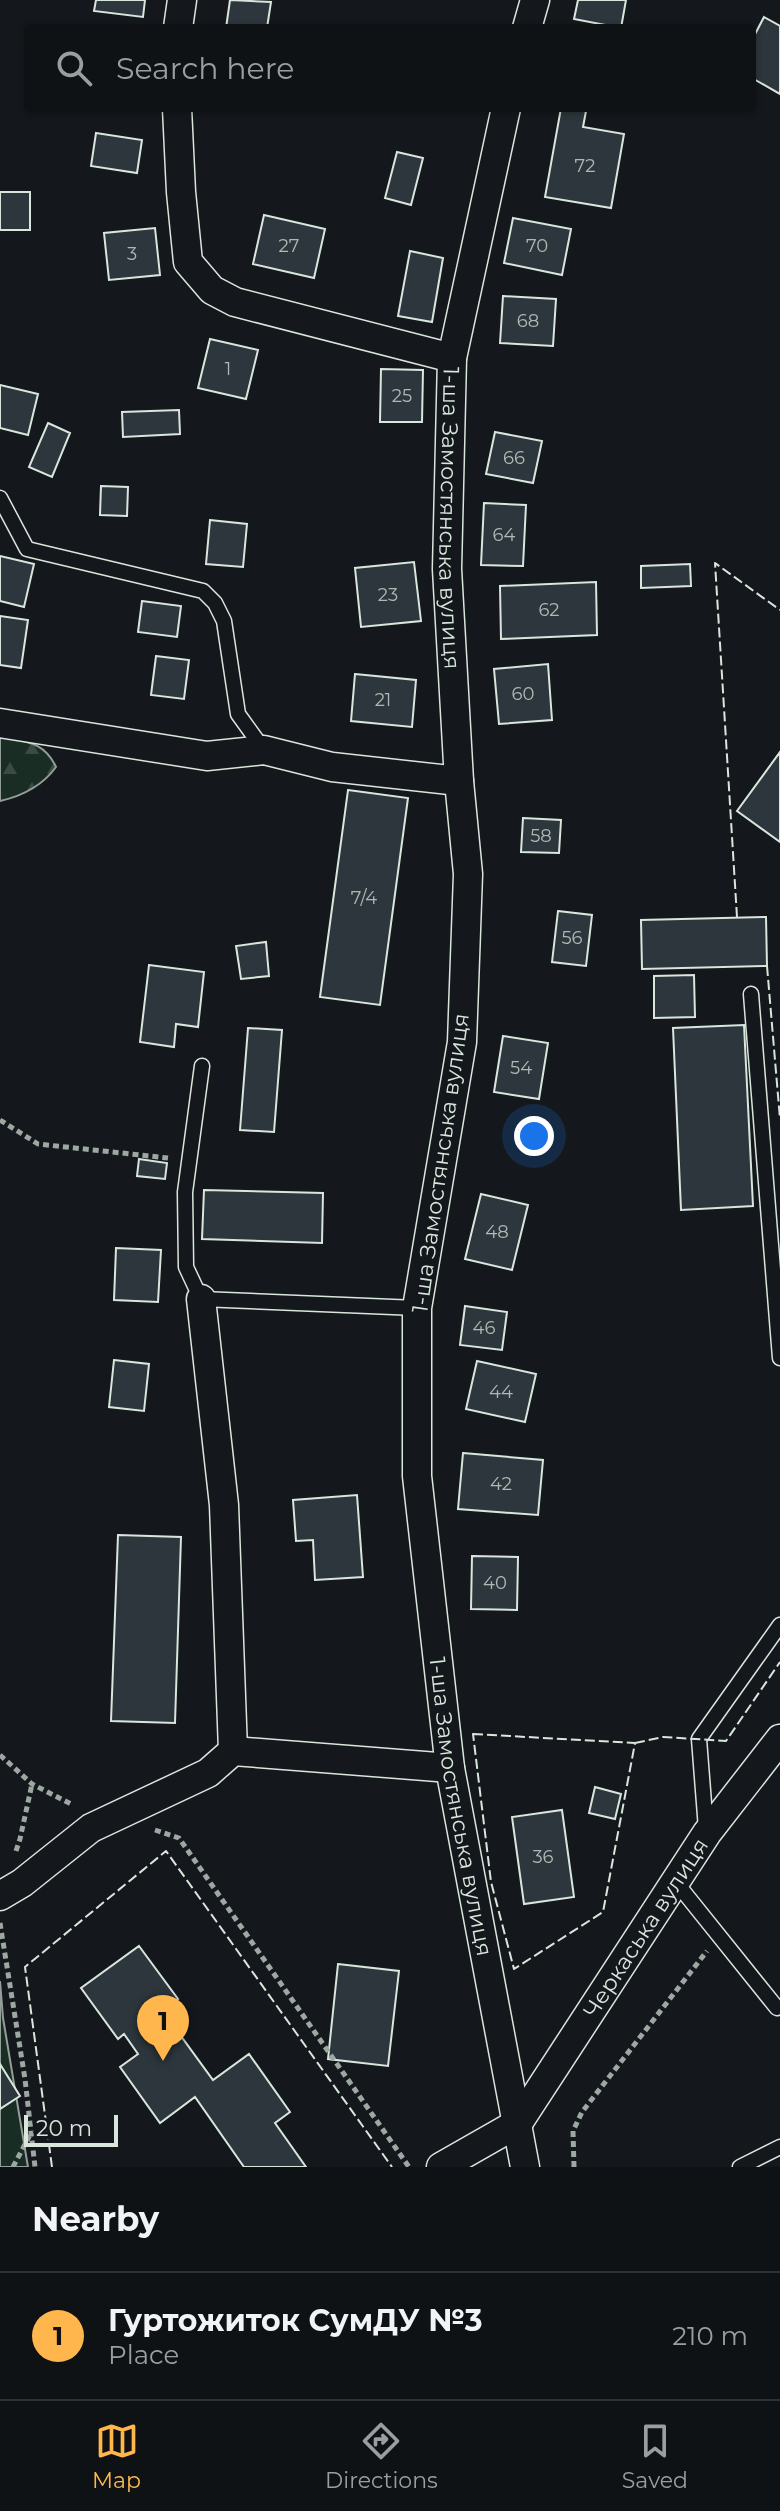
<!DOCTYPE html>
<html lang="en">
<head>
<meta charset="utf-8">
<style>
  :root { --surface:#0f1215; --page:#1d2022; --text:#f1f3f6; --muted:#9b9ea0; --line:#2f3234; --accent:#ffb74d }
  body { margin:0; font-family:Montserrat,sans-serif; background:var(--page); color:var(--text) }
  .scale { position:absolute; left:24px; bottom:20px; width:94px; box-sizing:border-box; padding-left:8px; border:4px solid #d8e6dc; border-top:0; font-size:22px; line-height:28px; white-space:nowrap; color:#d8e6dc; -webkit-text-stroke:6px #14181c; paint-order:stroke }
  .you { position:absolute; left:534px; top:1136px; width:28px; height:28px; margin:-20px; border:6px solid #fff; border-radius:50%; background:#1a73e8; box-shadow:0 0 0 12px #1a73e833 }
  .badge { display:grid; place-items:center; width:52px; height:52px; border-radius:50%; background:var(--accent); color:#111; font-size:26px; font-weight:700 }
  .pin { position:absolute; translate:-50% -66px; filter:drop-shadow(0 2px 4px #0008) }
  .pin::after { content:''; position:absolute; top:42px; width:28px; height:24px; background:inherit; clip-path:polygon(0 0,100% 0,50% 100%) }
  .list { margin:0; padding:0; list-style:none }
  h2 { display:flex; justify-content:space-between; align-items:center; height:104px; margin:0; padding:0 32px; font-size:34px }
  h2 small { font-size:26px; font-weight:400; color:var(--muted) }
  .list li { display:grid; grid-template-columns:52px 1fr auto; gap:24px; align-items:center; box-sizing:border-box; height:128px; padding:0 32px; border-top:2px solid var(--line) }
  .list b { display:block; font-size:30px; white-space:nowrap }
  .list p { margin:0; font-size:26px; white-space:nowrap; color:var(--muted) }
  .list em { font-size:26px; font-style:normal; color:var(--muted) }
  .icon { flex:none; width:44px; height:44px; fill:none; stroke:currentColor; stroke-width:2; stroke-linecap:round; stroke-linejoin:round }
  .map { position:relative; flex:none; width:780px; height:2167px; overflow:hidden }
  .search { position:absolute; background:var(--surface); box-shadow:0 2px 6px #0004; left:24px; right:24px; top:24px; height:88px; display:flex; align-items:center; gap:20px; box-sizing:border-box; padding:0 28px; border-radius:8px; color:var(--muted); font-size:30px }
  .sheet { height:232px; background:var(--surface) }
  nav { display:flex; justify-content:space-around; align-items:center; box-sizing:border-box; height:112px; border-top:2px solid var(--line); background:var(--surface); font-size:22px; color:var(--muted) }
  nav a { display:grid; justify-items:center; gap:4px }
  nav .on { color:var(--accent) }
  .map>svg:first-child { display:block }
  .green { fill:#1a2d24; stroke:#939e99; stroke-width:2 }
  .forest { fill:url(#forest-firs); stroke:#939e99; stroke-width:2 }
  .building { fill:#2c363c; stroke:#d8e6dc; stroke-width:2 }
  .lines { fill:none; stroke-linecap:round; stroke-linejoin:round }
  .lane-casing { stroke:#d8e6dc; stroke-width:17 }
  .street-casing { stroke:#d8e6dc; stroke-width:31 }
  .path { stroke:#9da8a2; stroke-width:5; stroke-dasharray:6 4; stroke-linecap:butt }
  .lane { stroke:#14181c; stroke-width:14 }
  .street { stroke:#14181c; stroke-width:28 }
  .fence { stroke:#d8e6dc; stroke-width:2; stroke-dasharray:10 4; stroke-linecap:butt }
  .labels { text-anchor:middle; stroke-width:6; stroke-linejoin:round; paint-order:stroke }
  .number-label { font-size:18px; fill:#adbab4 }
  .street-label { font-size:22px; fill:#d8e6dc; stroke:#14181c }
</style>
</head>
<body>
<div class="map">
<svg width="780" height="2167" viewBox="0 0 780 2167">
  <defs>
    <pattern id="forest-firs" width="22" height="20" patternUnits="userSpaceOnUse" patternTransform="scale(2)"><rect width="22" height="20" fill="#1a2d24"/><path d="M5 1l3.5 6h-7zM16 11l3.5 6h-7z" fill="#3b4b43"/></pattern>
  </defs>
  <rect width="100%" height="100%" fill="#14181c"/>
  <path class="green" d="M 0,1981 L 3,2018 L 28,2167 L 0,2167 Z"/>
  <path class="forest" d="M 0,736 C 26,742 44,741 56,767 C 43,785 22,796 0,801 Z"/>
  <path class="building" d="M 96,0 L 145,0 L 143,17 L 94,11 Z
    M 230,0 L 271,2 L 267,28 L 226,28 Z
    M 578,0 L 626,0 L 621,28 L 574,19 Z
    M 764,17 L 780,26 L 780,94 L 752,78 L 752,40 Z
    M 561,108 L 586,111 L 583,127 L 624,134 L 611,208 L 545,197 Z
    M 96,133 L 142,140 L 137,173 L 91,166 Z
    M 397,152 L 423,158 L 411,205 L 385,198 Z
    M 0,192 L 30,192 L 30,230 L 0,230 Z
    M 264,215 L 325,229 L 314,278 L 253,264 Z
    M 513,218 L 571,229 L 562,275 L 504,263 Z
    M 155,228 L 160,275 L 109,280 L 104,233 Z
    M 410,251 L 443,258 L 432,322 L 398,316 Z
    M 503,296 L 556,299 L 553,346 L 500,343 Z
    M 210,339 L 258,350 L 246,399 L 198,388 Z
    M 381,369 L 423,370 L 422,422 L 380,422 Z
    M 0,385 L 38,394 L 28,435 L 0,428 Z
    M 179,410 L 180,434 L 123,437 L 122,412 Z
    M 48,423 L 70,433 L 52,477 L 29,467 Z
    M 495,432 L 542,441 L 533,483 L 486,474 Z
    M 101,486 L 128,487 L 127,516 L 100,515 Z
    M 484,503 L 526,505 L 523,566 L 481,565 Z
    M 210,520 L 247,524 L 243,567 L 206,564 Z
    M 0,556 L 34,564 L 24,607 L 0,601 Z
    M 414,562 L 421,621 L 361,627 L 355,568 Z
    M 690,564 L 691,586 L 641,588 L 641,566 Z
    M 596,582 L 597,635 L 501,639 L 500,586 Z
    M 142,601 L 181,606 L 177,637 L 138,632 Z
    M 0,616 L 28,620 L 21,668 L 0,665 Z
    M 156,656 L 189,660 L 184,699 L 151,695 Z
    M 548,664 L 552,720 L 499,724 L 494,669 Z
    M 355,674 L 416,680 L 412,727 L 351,721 Z
    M 780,752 L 780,842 L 737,811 Z
    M 348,790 L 408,798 L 380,1005 L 320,997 Z
    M 523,818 L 561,820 L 559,853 L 521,852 Z
    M 558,911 L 592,915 L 586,966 L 552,962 Z
    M 766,917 L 767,966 L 642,969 L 641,920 Z
    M 266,942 L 269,976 L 241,979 L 236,946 Z
    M 149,965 L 204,972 L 198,1027 L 176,1024 L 174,1047 L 140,1042 Z
    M 694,975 L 695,1017 L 654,1018 L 654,976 Z
    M 744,1025 L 753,1206 L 681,1210 L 673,1028 Z
    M 248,1028 L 282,1030 L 274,1132 L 240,1130 Z
    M 503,1036 L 548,1043 L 539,1099 L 494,1092 Z
    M 139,1159 L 167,1163 L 165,1179 L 137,1176 Z
    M 204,1190 L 323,1193 L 322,1243 L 202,1239 Z
    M 481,1194 L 528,1205 L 512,1270 L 465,1259 Z
    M 116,1248 L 161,1250 L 158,1302 L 114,1300 Z
    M 465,1306 L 507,1312 L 502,1350 L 460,1345 Z
    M 114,1360 L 149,1364 L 144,1411 L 109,1407 Z
    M 477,1361 L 536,1374 L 525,1422 L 466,1409 Z
    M 463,1453 L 543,1460 L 538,1515 L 458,1509 Z
    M 357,1495 L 363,1577 L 315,1580 L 313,1540 L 296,1541 L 293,1500 Z
    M 118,1535 L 181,1537 L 175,1723 L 111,1721 Z
    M 472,1556 L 518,1557 L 517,1610 L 471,1609 Z
    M 595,1787 L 621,1794 L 615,1819 L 589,1813 Z
    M 562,1810 L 574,1897 L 524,1904 L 512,1817 Z
    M 139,1946 L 178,1999 L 162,2010 L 213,2080 L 249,2054 L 290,2112 L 275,2123 L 306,2167 L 244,2167 L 195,2097 L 160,2123 L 120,2067 L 138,2054 L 124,2034 L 118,2039 L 81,1988 Z
    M 338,1964 L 399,1971 L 388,2066 L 328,2059 Z
    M 0,2064 L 20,2096 L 0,2109 Z"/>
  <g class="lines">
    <defs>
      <path id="lane" d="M 0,498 L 27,549 L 203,591 L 215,603 L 224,621 L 238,714 L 264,750
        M 751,994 L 780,1358
        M 202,1066 L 185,1192 L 186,1267 L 201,1299 L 417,1308
        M 706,1829 L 699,1739 L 780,1625
        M 675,1881 L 777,2008
        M 740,2167 L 780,2147"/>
      <g id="street">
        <path d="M 178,28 L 182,0"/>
        <path d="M 527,28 L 535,0"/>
        <path d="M 177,108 L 181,192 L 188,262 L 212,290 L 235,302 L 452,358"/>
        <path id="s1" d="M 506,108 L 452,358 L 447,569 L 459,781 L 468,874 L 462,1042 L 417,1308 L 417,1476 L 450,1768 L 525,2167"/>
        <path d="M 0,723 L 207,756 L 264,750 L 332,767 L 459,781"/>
        <path d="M 201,1299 L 224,1505 L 233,1751"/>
        <path d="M 0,1896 L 22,1883 L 91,1828 L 208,1773 L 233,1751 L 450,1768"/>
        <path id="s2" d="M 441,2167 L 518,2123 L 707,1833 L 780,1739"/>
      </g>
    </defs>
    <use href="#lane" class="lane-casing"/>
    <use href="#street" class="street-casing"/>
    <path class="path" d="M 0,1120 L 38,1144 L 168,1158
      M 0,1755 L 32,1784 L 73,1805
      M 155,1830 L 179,1838 L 409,2167
      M 16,1851 L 20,1839 L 32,1784
      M 0,1923 L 25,2079 L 35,2167
      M 13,2167 L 31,2133
      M 574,2167 L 573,2131 L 582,2112 L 707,1951"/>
    <use href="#lane" class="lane"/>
    <use href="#street" class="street"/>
    <path class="fence" d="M 737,917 L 715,563 L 780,610
      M 767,966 L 780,1119
      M 473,1734 L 635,1743 L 603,1912 L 514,1969 L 491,1882 Z
      M 635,1743 L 663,1737 L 726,1741 L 780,1662
      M 52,2167 L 25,1967 L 166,1851 L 392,2167"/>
  </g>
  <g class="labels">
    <g class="number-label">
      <text x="585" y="172">72</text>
      <text x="289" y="252">27</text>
      <text x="537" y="252">70</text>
      <text x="132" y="260">3</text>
      <text x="528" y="327">68</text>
      <text x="228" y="375">1</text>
      <text x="402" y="402">25</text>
      <text x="514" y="464">66</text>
      <text x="504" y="541">64</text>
      <text x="388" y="601">23</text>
      <text x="549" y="616">62</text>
      <text x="523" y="700">60</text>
      <text x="383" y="706">21</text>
      <text x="541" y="842">58</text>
      <text x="364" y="904">7/4</text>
      <text x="572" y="944">56</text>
      <text x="521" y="1074">54</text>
      <text x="497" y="1238">48</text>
      <text x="484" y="1334">46</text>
      <text x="501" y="1398">44</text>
      <text x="501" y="1490">42</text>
      <text x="495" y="1589">40</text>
      <text x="543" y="1863">36</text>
    </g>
    <g class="street-label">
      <text dy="8" stroke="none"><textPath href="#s1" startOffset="416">1-ша Замостянська вулиця</textPath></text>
      <text transform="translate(440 1163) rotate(-82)" y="8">1-ша Замостянська вулиця</text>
      <text dy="8" stroke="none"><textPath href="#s1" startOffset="1712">1-ша Замостянська вулиця</textPath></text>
      <text dy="8" stroke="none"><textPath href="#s2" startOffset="322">Черкаська вулиця</textPath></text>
    </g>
  </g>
</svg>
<div class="scale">20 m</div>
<div class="you"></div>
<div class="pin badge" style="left:163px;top:2061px">1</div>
<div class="search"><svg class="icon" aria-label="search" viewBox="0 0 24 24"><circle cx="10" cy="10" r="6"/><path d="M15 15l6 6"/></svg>Search here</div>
</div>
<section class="sheet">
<h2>Nearby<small></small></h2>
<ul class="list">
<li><span class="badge">1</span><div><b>Гуртожиток СумДУ №3</b><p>Place</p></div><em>210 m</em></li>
</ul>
</section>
<nav>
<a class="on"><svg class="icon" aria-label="map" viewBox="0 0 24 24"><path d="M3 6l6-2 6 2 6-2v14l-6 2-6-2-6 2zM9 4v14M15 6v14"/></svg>Map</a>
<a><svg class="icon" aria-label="directions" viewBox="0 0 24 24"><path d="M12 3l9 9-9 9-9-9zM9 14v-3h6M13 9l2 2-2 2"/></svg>Directions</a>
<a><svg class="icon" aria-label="saved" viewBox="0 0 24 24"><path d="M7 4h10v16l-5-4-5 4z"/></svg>Saved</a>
</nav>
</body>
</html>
